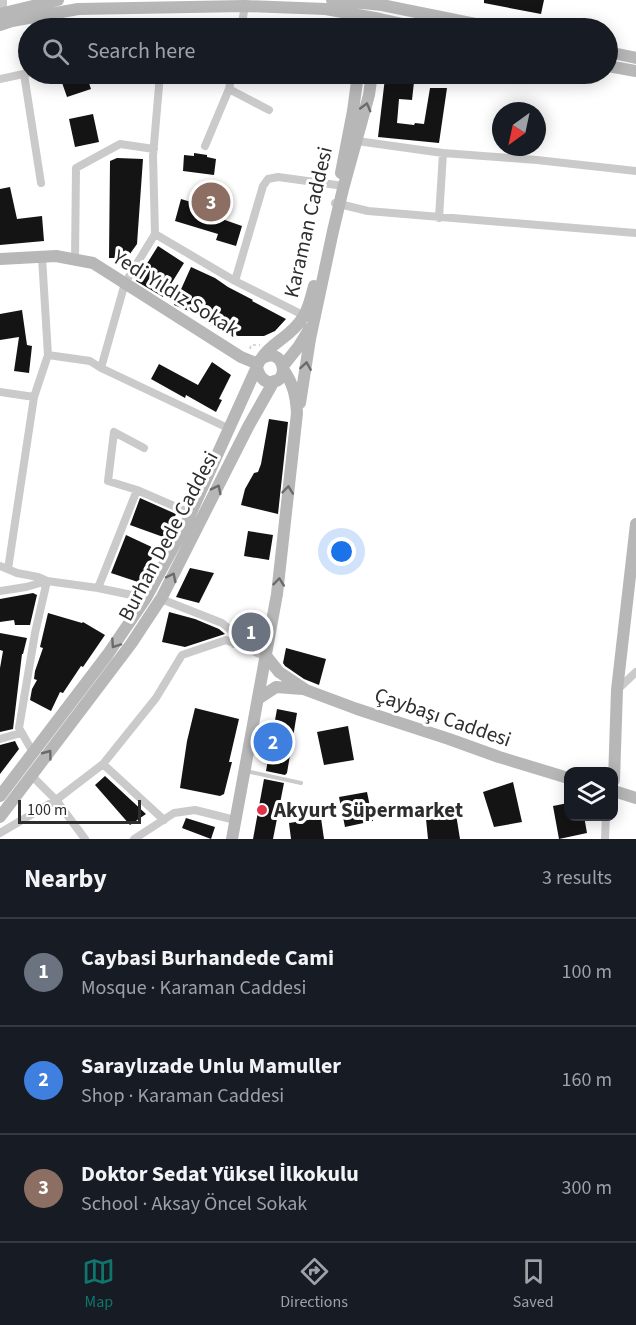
<!DOCTYPE html>
<html lang="en">
<head>
<meta charset="utf-8">
<style>
  :root { --surface:#171b24; --page:#242831; --text:#f1f3f6; --muted:#9ea1a6; --line:#363941; --accent:#0f766e }
  body { margin:0; font-family:"Source Sans 3",sans-serif; background:var(--page); color:var(--text) }
  .controls { position:absolute; right:18px; bottom:18px; display:grid; overflow:hidden; border-radius:12px; box-shadow:0 3px 15px #0003 }
  .controls button { width:54px; height:54px; display:grid; place-items:center; padding:0; border:0; border-bottom:2px solid var(--line); background:var(--surface); color:var(--text); font:30px sans-serif }
  .compass { position:absolute; left:492px; top:102px; width:54px; height:54px; border-radius:50%; background:var(--surface); box-shadow:0 3px 15px #0003; rotate:213deg }
  .scale { position:absolute; left:18px; bottom:15px; width:123px; box-sizing:border-box; padding-left:6px; border:3px solid #2d2d2d; border-top:0; font-size:16px; line-height:21px; white-space:nowrap; color:#2d2d2d; -webkit-text-stroke:4px #fff; paint-order:stroke }
  .you { position:absolute; left:342px; top:552px; width:21px; height:21px; margin:-15px; border:4px solid #fff; border-radius:50%; background:#1a73e8; box-shadow:0 0 0 9px #1a73e833 }
  .badge { display:grid; place-items:center; width:39px; height:39px; border-radius:50%; background:var(--accent); color:#fff; font-size:20px; font-weight:700 }
  .pin { position:absolute; translate:-50% -50%; border:3px solid #fff; box-shadow:0 2px 6px #0006 }
  .list { margin:0; padding:0; list-style:none }
  h2 { display:flex; justify-content:space-between; align-items:center; height:78px; margin:0; padding:0 24px; font-size:26px }
  h2 small { font-size:20px; font-weight:400; color:var(--muted) }
  .list li { display:grid; grid-template-columns:39px 1fr auto; gap:18px; align-items:center; box-sizing:border-box; height:108px; padding:0 24px; border-top:2px solid var(--line) }
  .list b { display:block; font-size:22px; white-space:nowrap }
  .list p { margin:0; font-size:20px; white-space:nowrap; color:var(--muted) }
  .list em { font-size:20px; font-style:normal; color:var(--muted) }
  .icon { flex:none; width:33px; height:33px; fill:none; stroke:currentColor; stroke-width:2; stroke-linecap:round; stroke-linejoin:round }
  .map { position:relative; flex:none; width:636px; height:839px; overflow:hidden }
  .search { position:absolute; background:var(--surface); box-shadow:0 3px 15px #0003; left:18px; right:18px; top:18px; height:66px; display:flex; align-items:center; gap:15px; box-sizing:border-box; padding:0 21px; border-radius:33px; color:var(--muted); font-size:22px }
  .sheet { height:402px; background:var(--surface) }
  nav { display:flex; justify-content:space-around; align-items:center; box-sizing:border-box; height:84px; border-top:2px solid var(--line); background:var(--surface); font-size:16px; color:var(--muted) }
  nav a { display:grid; justify-items:center; gap:3px }
  nav .on { color:var(--accent) }
  .map>svg:first-child { display:block }
  .building { fill:#141414 }
  .lines { fill:none; stroke-linecap:round; stroke-linejoin:round }
  .path { stroke:#cacaca; stroke-width:1.5; stroke-dasharray:3 3; stroke-linecap:butt }
  .lane { stroke:#cacaca; stroke-width:4 }
  .street { stroke:#cacaca; stroke-width:8 }
  .secondary { stroke:#b7b7b7; stroke-width:12 }
  .oneway { stroke:#6b6b6b }
  .poi-dot { fill:#e03249; stroke:#fff; stroke-width:2 }
  .labels { text-anchor:middle; stroke-width:6; stroke-linejoin:round; paint-order:stroke }
  .street-label { font-size:21px; fill:#2d2d2d; stroke:#fff }
  .poi-label { font-size:21px; font-weight:bold; fill:#2d2d2d; stroke:#fff; text-anchor:start }
</style>
</head>
<body>
<div class="map">
<svg width="636" height="839" viewBox="0 0 636 839">
  <rect width="100%" height="100%" fill="#fff"/>
  <path class="building" d="M 484,0 L 544,0 L 541,14 L 484,3 Z
    M 59,74 L 86,74 L 91,89 L 67,97 Z
    M 385,78 L 414,82 L 412,100 L 399,99 L 397,123 L 414,125 L 415,123 L 424,124 L 430,88 L 447,88 L 439,143 L 378,137 Z
    M 93,114 L 99,142 L 75,147 L 69,119 Z
    M 194,153 L 207,155 L 207,157 L 216,159 L 214,175 L 183,171 L 184,155 L 194,156 Z
    M 117,158 L 143,159 L 137,244 L 127,258 L 109,258 L 110,161 Z
    M 10,187 L 17,219 L 42,216 L 44,241 L 0,245 L 0,189 Z
    M 181,199 L 224,212 L 222,219 L 242,226 L 236,246 L 216,240 L 218,234 L 175,221 Z
    M 158,246 L 184,263 L 163,297 L 136,281 Z
    M 191,267 L 215,278 L 228,287 L 253,300 L 252,301 L 286,319 L 275,331 L 264,336 L 238,336 L 212,326 L 203,320 L 204,317 L 174,305 Z
    M 22,310 L 27,345 L 32,346 L 29,373 L 14,371 L 19,337 L 0,340 L 0,314 Z
    M 212,362 L 231,375 L 219,399 L 222,400 L 216,412 L 186,395 L 185,398 L 151,379 L 159,364 L 198,385 Z
    M 269,419 L 288,422 L 278,514 L 241,505 L 245,489 L 254,473 L 258,472 L 261,464 Z
    M 140,498 L 176,514 L 166,538 L 130,525 Z
    M 248,531 L 273,535 L 269,560 L 244,556 Z
    M 126,535 L 156,549 L 141,583 L 111,573 Z
    M 190,568 L 214,573 L 199,603 L 176,597 Z
    M 33,593 L 37,595 L 30,625 L 15,625 L 14,620 L 0,622 L 0,599 Z
    M 169,612 L 195,619 L 219,629 L 225,634 L 185,647 L 162,642 Z
    M 48,613 L 82,623 L 83,622 L 105,635 L 83,667 L 81,666 L 63,693 L 60,692 L 51,711 L 30,700 L 32,689 L 37,680 L 34,679 L 35,671 L 43,648 L 40,647 Z
    M 248,619 L 263,625 L 254,645 L 240,639 L 240,637 Z
    M 0,633 L 27,638 L 23,654 L 22,654 L 13,729 L 0,732 L 0,668 L 3,651 L 0,650 Z
    M 286,648 L 326,659 L 319,685 L 304,679 L 285,666 L 283,663 Z
    M 195,708 L 239,719 L 229,762 L 232,762 L 224,794 L 220,796 L 180,788 L 187,741 Z
    M 277,709 L 297,713 L 287,773 L 285,775 L 266,771 Z
    M 348,726 L 354,760 L 324,765 L 317,732 Z
    M 15,741 L 19,749 L 0,774 L 0,745 Z
    M 105,776 L 146,814 L 130,825 L 95,785 Z
    M 264,779 L 284,783 L 273,839 L 253,839 Z
    M 513,782 L 522,822 L 494,827 L 483,792 Z
    M 367,792 L 373,821 L 345,827 L 339,797 Z
    M 568,803 L 568,816 L 584,816 L 587,833 L 559,839 L 553,806 Z
    M 456,814 L 460,839 L 428,839 L 426,819 Z
    M 186,818 L 215,827 L 211,839 L 182,828 Z
    M 321,818 L 324,839 L 291,839 L 289,823 Z"/>
  <g class="lines">
    <path class="path" d="M 356,24 L 356,26 L 362,28
      M 504,25 L 521,28
      M 250,349 L 251,345 L 260,345"/>
    <path class="lane" d="M 246,771 L 301,783"/>
    <path class="street" d="M 3,13 L 3,0
      M 241,28 L 245,6
      M 24,74 L 41,183
      M 160,74 L 153,156 L 155,234 L 235,281 L 305,316
      M 232,74 L 229,89 L 269,110
      M 0,79 L 28,73
      M 357,141 L 443,153 L 537,160 L 636,171
      M 205,146 L 229,89
      M 335,203 L 368,211 L 636,233
      M 439,218 L 443,153
      M 75,260 L 76,168 L 120,144 L 154,149
      M 235,281 L 263,186 L 268,179 L 278,177 L 344,186
      M 48,355 L 90,361 L 101,368 L 230,429
      M 101,368 L 125,283 L 155,234
      M 0,392 L 34,397
      M 144,448 L 114,432 L 108,481 L 137,490 L 190,513
      M 0,566 L 17,573 L 38,577 L 47,581 L 98,588 L 146,598
      M 8,569 L 34,397 L 48,355 L 42,257
      M 98,588 L 137,490
      M 0,591 L 26,587 L 47,581 L 35,633 L 19,728 L 34,754
      M 161,599 L 222,623 L 233,632 L 234,644
      M 617,690 L 636,672
      M 0,739 L 21,733
      M 103,764 L 164,820
      M 32,776 L 56,800 L 85,839
      M 0,833 L 56,800 L 103,764 L 156,698 L 182,655 L 226,640 L 267,657
      M 134,839 L 174,813 L 195,810 L 235,820
      M 605,839 L 606,816"/>
    <path class="secondary" d="M 332,0 L 382,5 L 495,28
      M 0,14 L 58,0
      M 0,25 L 12,21 L 78,9 L 245,6 L 326,9 L 380,19 L 421,28
      M 608,52 L 636,58
      M 608,66 L 636,71
      M 341,173 L 353,111 L 358,74
      M 0,259 L 56,256 L 93,263 L 241,357 L 258,364
      M 261,359 C 268,347 279,342 289,333 C 306,319 309,306 314,286
      M 283,366 L 299,346 L 310,328
      M 300,403 L 310,339 L 333,231 L 343,189 L 369,95 L 372,74
      M 267,657 L 279,672 L 306,690 L 357,709 L 449,739 L 499,757 L 568,778
      M 258,699 L 276,687 L 302,689
      M 614,780 L 617,690 L 636,524
      M 614,791 L 636,798
      M 0,796 L 108,654 L 146,598 L 185,526 L 260,360 C 283,342 293,384 269,382 C 262,381 259,375 257,368
      M 0,817 L 131,644 L 162,597 L 248,427 L 274,381
      M 232,839 L 277,594 L 297,413 C 296,396 293,383 283,369"/>
  </g>
  <defs><path id="oneway-chevron" d="M-2-3.5L2.5 0L-2 3.5" fill="none" stroke-width="1.6" stroke-linecap="round" stroke-linejoin="round" transform="scale(1.5)"/></defs>
  <g class="oneway">
    <use href="#oneway-chevron" transform="translate(366 107) rotate(-75)"/>
    <use href="#oneway-chevron" transform="translate(306 366) rotate(-81)"/>
    <use href="#oneway-chevron" transform="translate(217 489) rotate(-64)"/>
    <use href="#oneway-chevron" transform="translate(288 490) rotate(-84)"/>
    <use href="#oneway-chevron" transform="translate(172 577) rotate(-63)"/>
    <use href="#oneway-chevron" transform="translate(279 582) rotate(-84)"/>
    <use href="#oneway-chevron" transform="translate(115 644) rotate(124)"/>
    <use href="#oneway-chevron" transform="translate(48 754) rotate(-53)"/>
  </g>
  <circle class="poi-dot" cx="262" cy="810" r="6"/>
  <g class="labels">
    <g class="street-label">
      <text transform="translate(308 222) rotate(-77)" y="7">Karaman Caddesi</text>
      <text transform="translate(176 293) rotate(32)" y="7">Yedi Yıldız Sokak</text>
      <text transform="translate(168 536) rotate(-62)" y="7">Burhan Dede Caddesi</text>
      <text transform="translate(443 717) rotate(19)" y="7">Çaybaşı Caddesi</text>
    </g>
    <g class="poi-label">
      <text x="274" y="817">Akyurt Süpermarket</text>
    </g>
  </g>
</svg>
<div class="controls">
<button><svg class="icon" aria-label="layers" viewBox="0 0 24 24"><path d="M12 4l9 5-9 5-9-5zM3 14l9 5 9-5"/></svg></button>
</div>
<svg class="compass" viewBox="-18 -18 36 36"><path d="M0-13l5 13h-10z" fill="#e53935"/><path d="M0 13l5-13h-10z" fill="#9ea1a6"/></svg>
<div class="scale">100 m</div>
<div class="you"></div>
<div class="pin badge" style="left:251px;top:632px;background:#6b7280">1</div>
<div class="pin badge" style="left:273px;top:742px;background:#3f7fe0">2</div>
<div class="pin badge" style="left:211px;top:202px;background:#8d6e63">3</div>
<div class="search"><svg class="icon" aria-label="search" viewBox="0 0 24 24"><circle cx="10" cy="10" r="6"/><path d="M15 15l6 6"/></svg>Search here</div>
</div>
<section class="sheet">
<h2>Nearby<small>3 results</small></h2>
<ul class="list">
<li><span class="badge" style="background:#6b7280">1</span><div><b>Caybasi Burhandede Cami</b><p>Mosque · Karaman Caddesi</p></div><em>100 m</em></li>
<li><span class="badge" style="background:#3f7fe0">2</span><div><b>Saraylızade Unlu Mamuller</b><p>Shop · Karaman Caddesi</p></div><em>160 m</em></li>
<li><span class="badge" style="background:#8d6e63">3</span><div><b>Doktor Sedat Yüksel İlkokulu</b><p>School · Aksay Öncel Sokak</p></div><em>300 m</em></li>
</ul>
</section>
<nav>
<a class="on"><svg class="icon" aria-label="map" viewBox="0 0 24 24"><path d="M3 6l6-2 6 2 6-2v14l-6 2-6-2-6 2zM9 4v14M15 6v14"/></svg>Map</a>
<a><svg class="icon" aria-label="directions" viewBox="0 0 24 24"><path d="M12 3l9 9-9 9-9-9zM9 14v-3h6M13 9l2 2-2 2"/></svg>Directions</a>
<a><svg class="icon" aria-label="saved" viewBox="0 0 24 24"><path d="M7 4h10v16l-5-4-5 4z"/></svg>Saved</a>
</nav>
</body>
</html>
